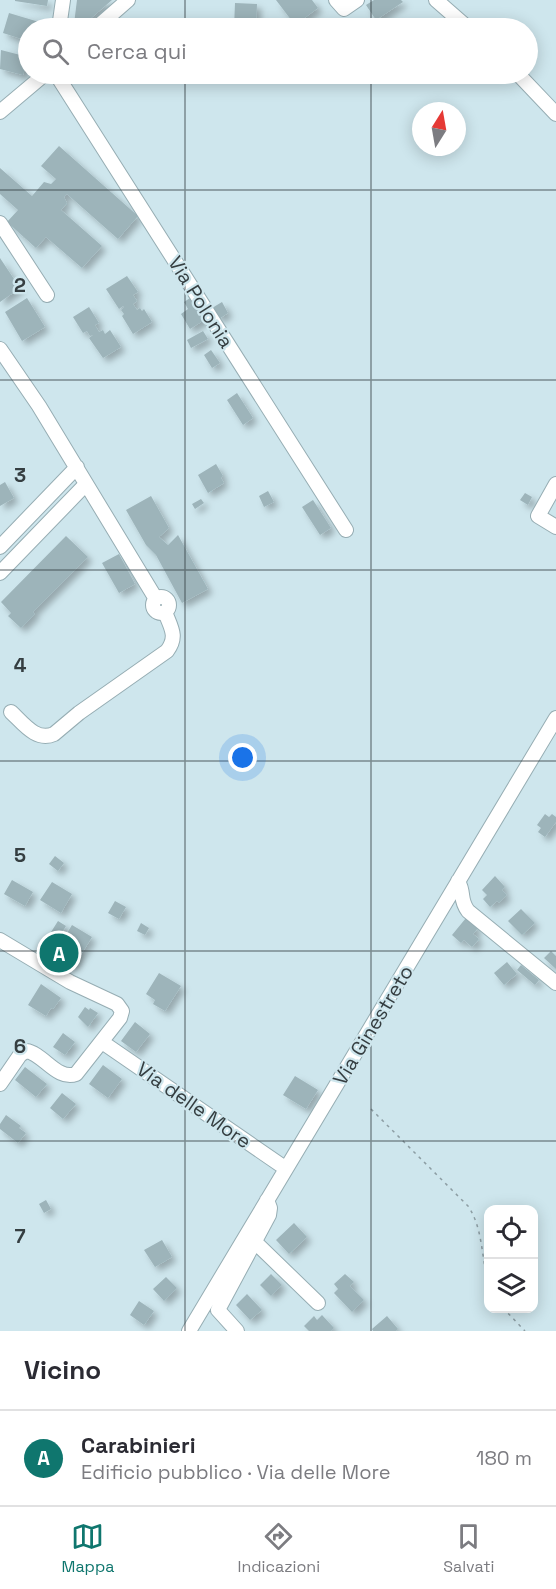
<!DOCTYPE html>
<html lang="it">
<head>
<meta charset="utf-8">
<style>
  :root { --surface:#fff; --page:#f7f7f7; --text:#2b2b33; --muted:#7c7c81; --line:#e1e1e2; --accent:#0f766e }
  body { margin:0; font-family:"Space Grotesk",sans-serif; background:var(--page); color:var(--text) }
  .controls { position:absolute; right:18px; bottom:18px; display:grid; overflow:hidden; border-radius:12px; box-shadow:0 3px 15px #0003 }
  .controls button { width:54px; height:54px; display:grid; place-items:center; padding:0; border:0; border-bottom:2px solid var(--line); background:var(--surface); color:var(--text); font:30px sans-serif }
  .compass { position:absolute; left:412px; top:102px; width:54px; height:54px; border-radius:50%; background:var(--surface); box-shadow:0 3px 15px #0003; rotate:11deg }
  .you { position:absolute; left:243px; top:758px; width:21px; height:21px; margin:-15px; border:4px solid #fff; border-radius:50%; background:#1a73e8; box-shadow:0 0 0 9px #1a73e833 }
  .badge { display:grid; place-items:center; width:39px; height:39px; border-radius:50%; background:var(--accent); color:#fff; font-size:20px; font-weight:700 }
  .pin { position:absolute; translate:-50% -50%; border:3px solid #fff; box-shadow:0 2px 6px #0006 }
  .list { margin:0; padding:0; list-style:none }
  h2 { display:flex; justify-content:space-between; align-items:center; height:78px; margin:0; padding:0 24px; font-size:26px }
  h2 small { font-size:20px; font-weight:400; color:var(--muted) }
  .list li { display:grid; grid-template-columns:39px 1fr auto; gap:18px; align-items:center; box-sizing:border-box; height:96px; padding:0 24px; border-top:2px solid var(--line) }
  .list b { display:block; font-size:22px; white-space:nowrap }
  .list p { margin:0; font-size:20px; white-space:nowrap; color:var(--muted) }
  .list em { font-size:20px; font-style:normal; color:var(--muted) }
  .icon { flex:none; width:33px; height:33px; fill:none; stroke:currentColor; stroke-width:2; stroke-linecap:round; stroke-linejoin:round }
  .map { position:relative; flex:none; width:556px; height:1331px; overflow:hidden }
  .search { position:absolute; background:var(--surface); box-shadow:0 3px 15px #0003; left:18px; right:18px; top:18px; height:66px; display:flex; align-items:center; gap:15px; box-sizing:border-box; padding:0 21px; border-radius:33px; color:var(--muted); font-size:22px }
  .sheet { height:174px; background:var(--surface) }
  nav { display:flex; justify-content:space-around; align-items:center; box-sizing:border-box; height:84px; border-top:2px solid var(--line); background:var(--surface); font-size:16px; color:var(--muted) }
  nav a { display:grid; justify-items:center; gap:3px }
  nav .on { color:var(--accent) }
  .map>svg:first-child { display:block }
  .building { fill:#9db4ba; filter:url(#shadow) }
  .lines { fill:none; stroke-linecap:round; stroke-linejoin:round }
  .minor-casing { stroke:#96adb3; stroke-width:16 }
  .path { stroke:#8c9da3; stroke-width:1.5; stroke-dasharray:3 4.5; stroke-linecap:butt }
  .minor { stroke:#fff; stroke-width:14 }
  .grid { fill:none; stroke:#353e41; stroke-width:1.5; stroke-opacity:0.55 }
  .labels { text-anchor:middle; stroke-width:4.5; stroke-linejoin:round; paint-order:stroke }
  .street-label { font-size:20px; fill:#353e41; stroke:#cee6ed }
  .grid-label { font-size:20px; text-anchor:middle; font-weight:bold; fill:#353e41; stroke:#cee6ed; stroke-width:4.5; stroke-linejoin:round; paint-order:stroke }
</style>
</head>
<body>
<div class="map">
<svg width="556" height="1331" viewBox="0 0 556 1331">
  <defs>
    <filter id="shadow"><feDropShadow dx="4.5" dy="4.5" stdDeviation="3" flood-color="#0004"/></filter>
  </defs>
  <rect width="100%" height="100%" fill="#cee6ed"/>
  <path class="building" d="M 15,0 L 48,0 L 47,6 L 15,1 Z
    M 77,0 L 112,0 L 83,25 L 74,24 Z
    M 276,0 L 312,0 L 318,8 L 295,25 Z
    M 374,0 L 401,0 L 403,2 L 376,20 L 366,5 Z
    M 235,3 L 257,4 L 256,28 L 234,28 Z
    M 9,13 L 49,25 L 47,28 L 28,28 L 28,41 L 3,33 Z
    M 332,22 L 337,28 L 322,28 Z
    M 1,50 L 28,57 L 23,75 L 0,69 Z
    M 59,146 L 138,216 L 118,239 L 67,194 L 64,197 L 67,203 L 61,210 L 102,246 L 82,268 L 46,237 L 36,248 L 7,222 L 18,210 L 0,194 L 0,168 L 32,196 L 44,182 L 51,184 L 56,179 L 41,166 Z
    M 0,258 L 20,288 L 0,302 Z
    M 127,276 L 138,292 L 133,295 L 137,301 L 133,304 L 137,310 L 140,308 L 142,311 L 144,309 L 152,322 L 133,334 L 122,316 L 124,314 L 121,310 L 124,307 L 123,306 L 119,309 L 106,289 Z
    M 193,296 L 209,317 L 190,329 L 181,314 L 188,309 L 184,302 Z
    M 27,298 L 45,327 L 22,341 L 5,312 Z
    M 222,302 L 228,313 L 219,319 L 212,308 Z
    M 89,307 L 99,323 L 95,325 L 99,332 L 103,330 L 105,334 L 110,330 L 121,347 L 103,358 L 89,338 L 93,335 L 90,336 L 87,331 L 83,333 L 73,317 Z
    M 203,331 L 208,339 L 191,348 L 187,340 Z
    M 211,350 L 220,363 L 212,368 L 204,355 Z
    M 237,393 L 253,418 L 243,425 L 227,400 Z
    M 216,464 L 223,476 L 221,478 L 224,483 L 208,493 L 198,475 Z
    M 5,482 L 14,498 L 0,506 L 0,485 Z
    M 268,491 L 274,502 L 264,507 L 259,496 Z
    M 525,493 L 532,497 L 528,505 L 520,500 Z
    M 151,496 L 169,528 L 159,537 L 168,545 L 178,535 L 208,589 L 182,603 L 156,555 L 146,545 L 126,510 Z
    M 201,499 L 204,503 L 195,509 L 192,504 Z
    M 313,500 L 331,528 L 320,535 L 302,507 Z
    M 66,536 L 88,557 L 33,612 L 35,614 L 21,628 L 8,616 L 11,613 L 1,602 Z
    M 119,554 L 135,584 L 119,593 L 102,563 Z
    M 545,814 L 549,817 L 552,814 L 556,817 L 556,822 L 545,837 L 538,832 L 541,828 L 537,825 Z
    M 55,856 L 64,863 L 58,871 L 49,864 Z
    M 495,876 L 505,887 L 502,890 L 507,895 L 499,903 L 497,901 L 490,907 L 483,899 L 487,895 L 482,890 Z
    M 12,880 L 33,892 L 25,906 L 4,894 Z
    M 52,882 L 72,894 L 61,913 L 40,900 Z
    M 115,901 L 126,907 L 119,919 L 108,913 Z
    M 521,909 L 535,923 L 522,935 L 508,921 Z
    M 466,918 L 478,928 L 473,934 L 479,939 L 472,947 L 464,940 L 461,943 L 452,935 Z
    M 58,921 L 66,926 L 47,956 L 39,951 Z
    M 141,923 L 149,928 L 145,935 L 137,931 Z
    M 72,925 L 92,937 L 74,966 L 54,954 Z
    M 551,951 L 556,956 L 556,969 L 544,958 Z
    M 507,962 L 517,974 L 504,985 L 494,973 Z
    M 521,965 L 539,980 L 535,985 L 517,970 Z
    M 159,973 L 181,986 L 165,1011 L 153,1004 L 155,1000 L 146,994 Z
    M 41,984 L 61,998 L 53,1009 L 51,1008 L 46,1016 L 28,1005 Z
    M 85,1007 L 89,1010 L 90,1008 L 98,1013 L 88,1027 L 78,1017 Z
    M 135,1022 L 150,1034 L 136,1052 L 121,1041 Z
    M 63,1033 L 75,1042 L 65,1055 L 53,1047 Z
    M 103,1065 L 122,1079 L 108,1098 L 89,1084 Z
    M 25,1067 L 47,1084 L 36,1097 L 15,1080 Z
    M 295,1076 L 318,1090 L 306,1109 L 283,1095 Z
    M 62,1093 L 76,1104 L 63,1119 L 50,1108 Z
    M 6,1115 L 21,1126 L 19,1128 L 26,1133 L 18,1143 L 0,1129 L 0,1124 Z
    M 46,1200 L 51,1209 L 44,1213 L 39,1204 Z
    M 294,1223 L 307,1237 L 289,1254 L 276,1240 Z
    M 162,1240 L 172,1257 L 155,1267 L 144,1250 Z
    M 271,1274 L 282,1285 L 271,1296 L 260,1285 Z
    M 345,1274 L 354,1282 L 350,1286 L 364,1300 L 352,1312 L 334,1293 L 338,1289 L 334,1284 Z
    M 166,1277 L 177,1288 L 164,1301 L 153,1289 Z
    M 247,1294 L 262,1310 L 250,1320 L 236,1305 Z
    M 139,1301 L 154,1311 L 144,1325 L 130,1315 Z
    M 322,1315 L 334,1328 L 331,1331 L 309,1331 L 304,1326 L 314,1316 L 317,1320 Z
    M 387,1316 L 398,1329 L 396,1331 L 373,1331 L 372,1329 Z"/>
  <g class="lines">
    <defs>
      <path id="minor" d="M 336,0 L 344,9 L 357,0
        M 436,0 L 468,28
        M 59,28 L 63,0
        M 96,28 L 128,0
        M 56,74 L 346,530
        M 518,74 L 556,114
        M 0,112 L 45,74
        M 0,223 L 47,295
        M 0,349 L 39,406 L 156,599
        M 556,484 L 538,516 L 556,527
        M 0,547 L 77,467
        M 0,573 L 86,484
        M153 605a8 8 0 1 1 16 0a8 8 0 1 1-16 0Z
        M 11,712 C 23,723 36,742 54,734 L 79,713 L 167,651 C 178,636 171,628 165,612
        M 458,881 C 465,894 459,899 468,911 L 556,983
        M 0,940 L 70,982 L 117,1004 L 122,1011 L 120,1018 L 76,1074 C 57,1081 43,1053 26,1051 L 20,1055 L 0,1084
        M 102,1042 L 285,1168
        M 255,1242 L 318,1303
        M 189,1331 L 556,718
        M 237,1331 L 218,1310 L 269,1215 L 270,1208 L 267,1200"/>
    </defs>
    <use href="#minor" class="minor-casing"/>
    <path class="path" d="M 371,1109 L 468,1206 C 483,1228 481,1256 488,1280
      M 503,1308 L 525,1331"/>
    <use href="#minor" class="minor"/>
  </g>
  <path class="grid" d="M 185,0 L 185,28M 371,0 L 371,28M 185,74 L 185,1331M 371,74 L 371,1331M 0,190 L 556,190M 0,380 L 556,380M 0,570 L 556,570M 0,761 L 556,761M 0,951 L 556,951M 0,1141 L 556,1141"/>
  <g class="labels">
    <g class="street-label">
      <text transform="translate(201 302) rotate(58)" y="7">Via Polonia</text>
      <text transform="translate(373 1025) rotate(-59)" y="7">Via Ginestreto</text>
      <text transform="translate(194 1105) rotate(35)" y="7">Via delle More</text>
    </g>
  </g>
  <g class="grid-label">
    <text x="20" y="292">2</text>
    <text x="20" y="482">3</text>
    <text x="20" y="672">4</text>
    <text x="20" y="862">5</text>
    <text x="20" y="1053">6</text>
    <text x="20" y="1243">7</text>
  </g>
</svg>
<div class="controls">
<button><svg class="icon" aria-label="locate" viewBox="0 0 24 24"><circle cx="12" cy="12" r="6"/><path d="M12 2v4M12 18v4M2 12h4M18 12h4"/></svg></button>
<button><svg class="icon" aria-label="layers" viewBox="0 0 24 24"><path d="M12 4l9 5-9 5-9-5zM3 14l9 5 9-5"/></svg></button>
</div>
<svg class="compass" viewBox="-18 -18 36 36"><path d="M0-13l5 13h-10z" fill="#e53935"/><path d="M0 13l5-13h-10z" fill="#7c7c81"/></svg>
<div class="you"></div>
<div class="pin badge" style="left:59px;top:953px">A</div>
<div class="search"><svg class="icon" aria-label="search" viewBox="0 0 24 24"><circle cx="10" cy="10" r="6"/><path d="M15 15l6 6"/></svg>Cerca qui</div>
</div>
<section class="sheet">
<h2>Vicino<small></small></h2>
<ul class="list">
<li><span class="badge">A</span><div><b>Carabinieri</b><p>Edificio pubblico · Via delle More</p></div><em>180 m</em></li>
</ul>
</section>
<nav>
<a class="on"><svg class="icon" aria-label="map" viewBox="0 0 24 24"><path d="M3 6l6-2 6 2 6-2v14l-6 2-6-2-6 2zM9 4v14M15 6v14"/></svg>Mappa</a>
<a><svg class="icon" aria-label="directions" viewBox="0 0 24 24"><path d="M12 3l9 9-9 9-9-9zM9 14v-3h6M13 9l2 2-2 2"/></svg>Indicazioni</a>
<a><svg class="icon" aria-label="saved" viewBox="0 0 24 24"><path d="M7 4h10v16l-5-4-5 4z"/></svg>Salvati</a>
</nav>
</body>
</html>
